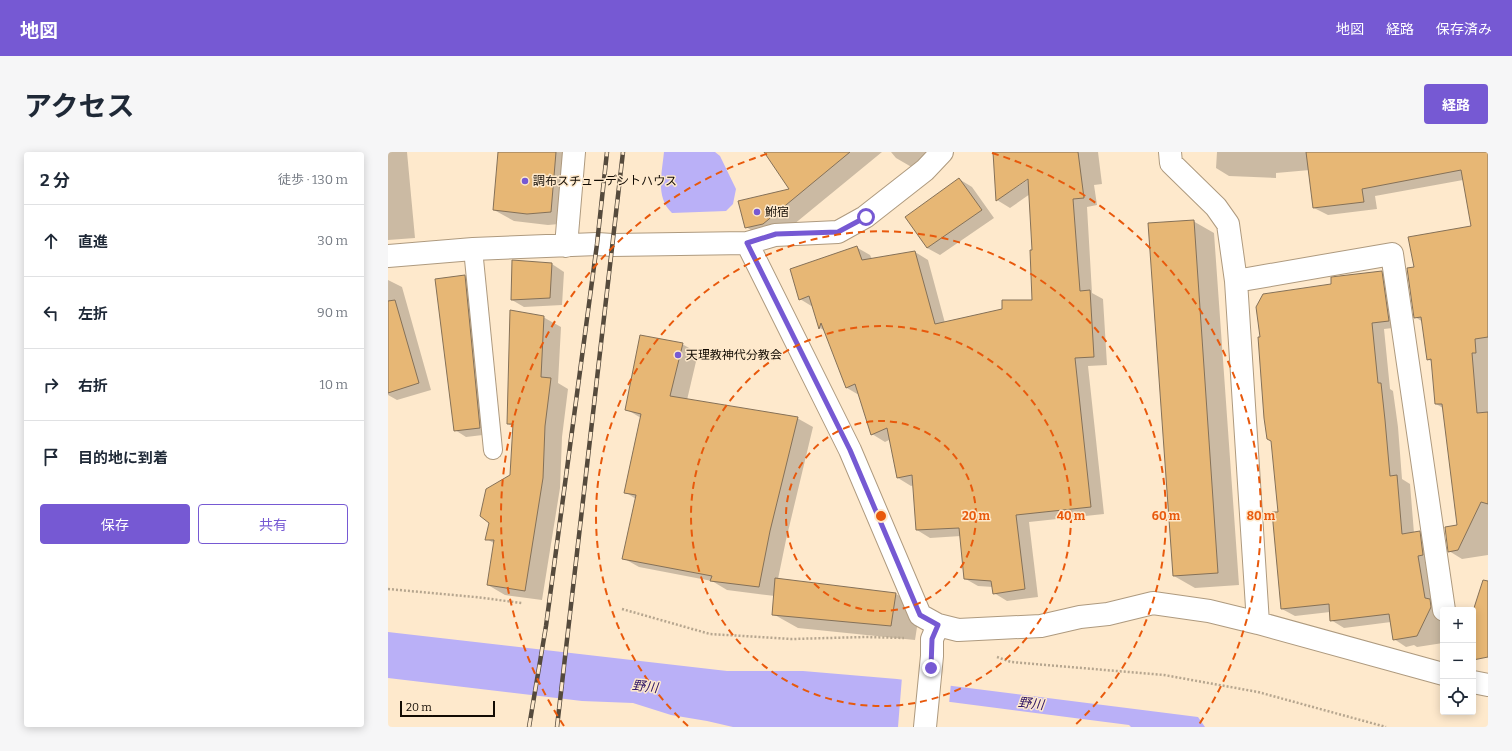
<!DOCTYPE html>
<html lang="ja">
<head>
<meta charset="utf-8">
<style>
  :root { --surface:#fff; --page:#f6f6f7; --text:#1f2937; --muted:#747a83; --line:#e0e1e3; --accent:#7659d3 }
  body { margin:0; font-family:Bitter,"Noto Sans JP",serif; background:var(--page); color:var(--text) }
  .controls { position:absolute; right:12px; bottom:12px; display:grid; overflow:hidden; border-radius:4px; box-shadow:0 2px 10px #0003 }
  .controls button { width:36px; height:36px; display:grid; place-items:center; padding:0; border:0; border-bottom:1px solid var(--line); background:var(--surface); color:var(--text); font:20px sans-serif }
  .scale { position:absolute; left:12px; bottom:10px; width:95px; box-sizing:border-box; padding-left:4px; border:2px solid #120b03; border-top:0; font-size:11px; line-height:14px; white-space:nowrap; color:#120b03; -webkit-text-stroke:3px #fee9cc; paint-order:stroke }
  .stop { position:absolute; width:12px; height:12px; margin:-9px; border:3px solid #7659d3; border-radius:50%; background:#fff }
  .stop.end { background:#7659d3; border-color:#fff; box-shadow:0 1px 4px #0008 }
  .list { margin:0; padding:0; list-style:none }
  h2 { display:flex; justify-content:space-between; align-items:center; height:52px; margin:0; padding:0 16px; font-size:17px }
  h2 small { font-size:13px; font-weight:400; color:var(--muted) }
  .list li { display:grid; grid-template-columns:26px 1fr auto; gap:12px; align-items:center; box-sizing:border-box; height:72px; padding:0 16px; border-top:1px solid var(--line) }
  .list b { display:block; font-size:15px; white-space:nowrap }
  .list em { font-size:13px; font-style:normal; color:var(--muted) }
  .actions { display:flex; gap:8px; padding:12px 16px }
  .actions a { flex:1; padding:9px 0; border:1px solid var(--accent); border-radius:4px; text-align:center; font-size:14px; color:var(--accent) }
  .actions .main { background:var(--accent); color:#fff }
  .icon { flex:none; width:22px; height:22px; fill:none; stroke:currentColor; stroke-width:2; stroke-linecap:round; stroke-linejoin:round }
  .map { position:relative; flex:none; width:1100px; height:575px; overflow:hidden; border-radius:4px }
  header { display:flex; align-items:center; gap:24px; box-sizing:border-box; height:56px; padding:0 20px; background:var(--accent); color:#fff }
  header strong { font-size:19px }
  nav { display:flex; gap:22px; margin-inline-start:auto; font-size:14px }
  .intro { display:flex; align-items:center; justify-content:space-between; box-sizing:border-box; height:96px; padding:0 24px }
  h1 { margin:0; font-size:28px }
  .button { padding:10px 18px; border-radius:4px; background:var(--accent); color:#fff; font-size:14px; font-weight:700 }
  main { display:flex; gap:24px; padding:0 24px }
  aside { flex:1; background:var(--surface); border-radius:4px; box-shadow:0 2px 10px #0003 }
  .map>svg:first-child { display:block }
  .water { fill:#bab0f7 }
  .pier { fill:#fee9cc }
  .shadow { fill:#0003; fill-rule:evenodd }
  .building { fill:#e7b775; stroke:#857158 }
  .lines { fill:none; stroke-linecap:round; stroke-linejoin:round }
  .service-casing { stroke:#ae9a7f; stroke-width:20 }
  .minor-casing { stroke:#ae9a7f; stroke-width:24 }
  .path { stroke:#b6a68f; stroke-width:2.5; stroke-dasharray:2 2; stroke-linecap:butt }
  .service { stroke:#fff; stroke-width:18 }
  .minor { stroke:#fff; stroke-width:22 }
  .rail-casing { stroke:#554a3c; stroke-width:4.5 }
  .rail { stroke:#fee9cc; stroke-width:3; stroke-dasharray:9; stroke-linecap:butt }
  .route { stroke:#7659d3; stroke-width:5 }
  .ring { fill:none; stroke:#e8590c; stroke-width:2; stroke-dasharray:7 5 }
  .poi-dot { fill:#7659d3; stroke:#fee9cc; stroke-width:1.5 }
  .labels { text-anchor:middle; stroke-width:3; stroke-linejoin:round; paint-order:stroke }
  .poi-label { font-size:12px; fill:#120b03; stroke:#fee9cc; text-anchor:start }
  .water-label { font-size:13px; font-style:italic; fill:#2e1465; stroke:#fee9cc }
  .centre { fill:#e8590c; stroke:#fee9cc; stroke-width:2 }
  .ring-label { font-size:12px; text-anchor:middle; font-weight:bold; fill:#e8590c; stroke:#fee9cc; stroke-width:3; stroke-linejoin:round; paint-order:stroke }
</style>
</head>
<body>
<header>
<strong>地図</strong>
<nav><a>地図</a><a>経路</a><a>保存済み</a></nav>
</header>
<div class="intro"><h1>アクセス</h1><a class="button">経路</a></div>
<main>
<aside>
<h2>2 分<small>徒歩 · 130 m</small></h2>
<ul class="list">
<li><svg class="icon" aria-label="ahead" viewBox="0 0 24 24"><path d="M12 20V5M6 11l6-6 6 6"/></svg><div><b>直進</b></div><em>30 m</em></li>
<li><svg class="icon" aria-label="left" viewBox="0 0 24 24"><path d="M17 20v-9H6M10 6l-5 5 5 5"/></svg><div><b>左折</b></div><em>90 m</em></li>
<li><svg class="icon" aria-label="right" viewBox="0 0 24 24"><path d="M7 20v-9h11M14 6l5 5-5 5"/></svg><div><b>右折</b></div><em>10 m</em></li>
<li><svg class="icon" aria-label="arrive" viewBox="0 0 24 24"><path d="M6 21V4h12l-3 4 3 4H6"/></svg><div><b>目的地に到着</b></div></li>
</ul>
<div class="actions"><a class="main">保存</a><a>共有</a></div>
</aside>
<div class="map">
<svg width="1100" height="575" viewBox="0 0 1100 575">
  <rect width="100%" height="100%" fill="#fee9cc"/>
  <path class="water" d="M 276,0 L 327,0 L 332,4 L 348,37 L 345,52 L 338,59 L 284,61 C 267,45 274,21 276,0 Z
    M 0,480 L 339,519 L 415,519 L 509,527 L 810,565 L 817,575 L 743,575 L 741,573 L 547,548 L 531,575 L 345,575 L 319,569 L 283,563 L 245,551 L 194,549 L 0,526 Z"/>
  <path class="pier" d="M 514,525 L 563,531 L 561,552 L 547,550 L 533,575 L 510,575 Z"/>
  <path class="shadow" d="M 0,0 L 19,0 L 27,86 L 0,88 Z
    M 111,0 L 189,0 L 182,71 L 160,73 L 126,69 L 106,58 Z
    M 394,0 L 494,0 L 394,82 L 377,86 L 358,75 L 403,37 Z
    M 503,0 L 548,0 L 527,17 L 508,6 Z
    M 606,0 L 710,0 L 714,32 L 706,33 L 709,53 L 699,55 L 704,141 L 715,147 L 719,213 L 700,214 L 716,362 L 641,370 L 650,445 L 619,449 L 606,441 L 605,435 L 590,434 L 576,426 L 573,384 L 542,386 L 529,378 L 526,333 L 523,334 L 510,326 L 503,287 L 497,290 L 484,282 L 471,243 L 459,236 L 437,179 L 432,176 L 425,155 L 412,147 L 468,95 L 482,103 L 484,107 L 527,100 L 540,108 L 557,171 L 615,158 L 645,149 L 645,99 L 642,42 L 622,56 L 609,48 ZM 643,23 L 644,25 L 620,41 L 620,39 Z
    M 829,0 L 1100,0 L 1100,403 L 1074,407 L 1061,399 L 1071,374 L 1055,256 L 1048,252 L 1044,210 L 1040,207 L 1035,170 L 1027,165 L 1027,116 L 1084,74 L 1075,28 L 987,44 L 989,57 L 940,63 L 926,56 L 922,18 L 888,21 L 888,26 L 841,24 L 828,16 Z
    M 571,27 L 584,35 L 606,66 L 552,103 L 539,96 Z
    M 805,69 L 826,81 L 851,433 L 807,436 L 786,424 Z
    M 164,112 L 176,120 L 174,153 L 136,155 L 124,148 Z
    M 994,120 L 1006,127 L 1013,175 L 996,177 L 1002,237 L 1005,239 L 1010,275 L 1014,327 L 1022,332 L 1026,381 L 1032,380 L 1044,388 L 1055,464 L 1055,491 L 1029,495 L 1026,493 L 1018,495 L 1006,487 L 1003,470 L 956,476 L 943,468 L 942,460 L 907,464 L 894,457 L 891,360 L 873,186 L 944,133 Z
    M 77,124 L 88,131 L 103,282 L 78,285 L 67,278 Z
    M 0,128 L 14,135 L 43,238 L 9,248 L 0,243 Z
    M 155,165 L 173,175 L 170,231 L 180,237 L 174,285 L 172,336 L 154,448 L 117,443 L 100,433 L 107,392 L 99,387 L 123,324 L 126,275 L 120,272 Z
    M 294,192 L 310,201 L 299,248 L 409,266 L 425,275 L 398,388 L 390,427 L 508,442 L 532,456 L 527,488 L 410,476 L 385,462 L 387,444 L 339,438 L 324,429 L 251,415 L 235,406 L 248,347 L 237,340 L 253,266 L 238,257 Z"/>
  <path class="building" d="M 110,0 L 168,0 L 163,60 L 139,62 L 105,58 Z
    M 376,0 L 462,0 L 375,72 L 357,76 L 350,49 L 401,37 Z
    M 605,0 L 690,0 L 696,46 L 685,47 L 692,139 L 702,138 L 706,205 L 687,206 L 703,355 L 628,363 L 637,437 L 605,442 L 603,429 L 576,427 L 571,376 L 528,378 L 524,323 L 509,326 L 499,276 L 483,283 L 467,232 L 458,236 L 433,171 L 431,177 L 421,144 L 411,148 L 402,117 L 469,94 L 474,108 L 527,99 L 547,172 L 614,157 L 614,148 L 644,148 L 642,98 L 644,98 L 640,27 L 608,49 Z
    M 918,0 L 1100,0 L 1100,185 L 1087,187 L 1088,201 L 1084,201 L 1089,261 L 1100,260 L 1100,352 L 1093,350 L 1070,398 L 1060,400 L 1057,375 L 1069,373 L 1054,252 L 1047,252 L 1043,207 L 1039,208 L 1033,165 L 1026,166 L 1019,116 L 1026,115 L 1020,85 L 1083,74 L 1073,18 L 974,37 L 976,50 L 925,56 Z
    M 571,26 L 594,58 L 539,96 L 517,65 Z
    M 806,68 L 830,421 L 785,424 L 760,71 Z
    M 124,108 L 164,111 L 162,146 L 123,148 Z
    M 994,119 L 1001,169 L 984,171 L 990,231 L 993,231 L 997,268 L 1002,324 L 1009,323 L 1014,382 L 1032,379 L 1035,403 L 1030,404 L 1037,446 L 1042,447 L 1043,455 L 1029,484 L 1005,488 L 1001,462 L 942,469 L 941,452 L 893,457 L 884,360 L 890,360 L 883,289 L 879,287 L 876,266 L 870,185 L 872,185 L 868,155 L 875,142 L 943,132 L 943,125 Z
    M 77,123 L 92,276 L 66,279 L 47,127 Z
    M 7,148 L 31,231 L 0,241 L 0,149 Z
    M 122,158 L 156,164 L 153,225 L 163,226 L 157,274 L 155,326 L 137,439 L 99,433 L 106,388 L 97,388 L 101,371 L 92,364 L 98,337 L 122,323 L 125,272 L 119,272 Z
    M 252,183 L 295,191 L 282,244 L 410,265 L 382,379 L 371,435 L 322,429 L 324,424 L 234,407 L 248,343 L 236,341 L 253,262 L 237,258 Z
    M 387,426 L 508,441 L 503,474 L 384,463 Z
    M 1095,428 L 1100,429 L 1100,505 L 1085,508 L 1085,459 Z"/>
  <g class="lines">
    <defs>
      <path id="service" d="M 85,97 L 105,298"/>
      <path id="minor" d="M 782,0 L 783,11 L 828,55 L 840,72 L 848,129 L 870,471
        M 359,91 L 387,83 L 450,80 L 477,65 L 537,18 L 554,0
        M 178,94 L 186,0
        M 0,104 L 85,97 L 209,92 L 224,93 L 359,91 L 462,298 L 532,463 L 550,473 L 570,478 L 653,474 L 692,465 L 720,462 L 765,451 L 821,459 L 870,471 L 1055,522
        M 848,129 L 1004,102 L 1056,458
        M 1085,530 L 1100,533
        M 537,575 L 544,504 L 544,487 L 550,473"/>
    </defs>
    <use href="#service" class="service-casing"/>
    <use href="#minor" class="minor-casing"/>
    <path class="path" d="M 0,437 L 87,445 L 134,451
      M 234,457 L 322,482 L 404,487 L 477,485 L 516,486
      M 609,505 L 623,510 L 776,523 L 870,540 L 998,575"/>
    <use href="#service" class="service"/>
    <use href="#minor" class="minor"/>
    <defs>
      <path id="rail" d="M 141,575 L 158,474 L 209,92 L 219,0
        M 169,575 L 235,0"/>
    </defs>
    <use href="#rail" class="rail-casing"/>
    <use href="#rail" class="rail"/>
  </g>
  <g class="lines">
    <path class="route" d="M 478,65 L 450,80 L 388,82 L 359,91 L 462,298 L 532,463 L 550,473 L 544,487 L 543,516"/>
  </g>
  <g class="ring">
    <circle cx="493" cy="364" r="95"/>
    <circle cx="493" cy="364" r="190"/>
    <path d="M300 574A285 285 0 1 1 686 574"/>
    <path d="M176 574A380 380 0 0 1 382 1M604 1A380 380 0 0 1 810 574"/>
  </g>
  <g class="poi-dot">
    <circle cx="137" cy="29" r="4"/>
    <circle cx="369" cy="60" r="4"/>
    <circle cx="290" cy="203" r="4"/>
  </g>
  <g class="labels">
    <g class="poi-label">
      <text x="145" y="33">調布スチューデントハウス</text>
      <text x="377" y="64">鮒宿</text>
      <text x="298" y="207">天理教神代分教会</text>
    </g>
    <g class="water-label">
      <text transform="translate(257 534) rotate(6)" y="5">野川</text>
      <text transform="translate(643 551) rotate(6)" y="5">野川</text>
    </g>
  </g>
  <circle cx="493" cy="364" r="6" class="centre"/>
  <g class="ring-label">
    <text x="588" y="368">20 m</text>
    <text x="683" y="368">40 m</text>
    <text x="778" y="368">60 m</text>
    <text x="873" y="368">80 m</text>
  </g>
</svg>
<div class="controls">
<button>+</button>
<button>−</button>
<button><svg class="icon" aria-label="locate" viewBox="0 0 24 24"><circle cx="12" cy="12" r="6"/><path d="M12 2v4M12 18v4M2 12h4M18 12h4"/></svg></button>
</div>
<div class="scale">20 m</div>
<div class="stop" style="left:478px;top:65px"></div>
<div class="stop end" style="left:543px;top:516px"></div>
</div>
</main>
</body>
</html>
